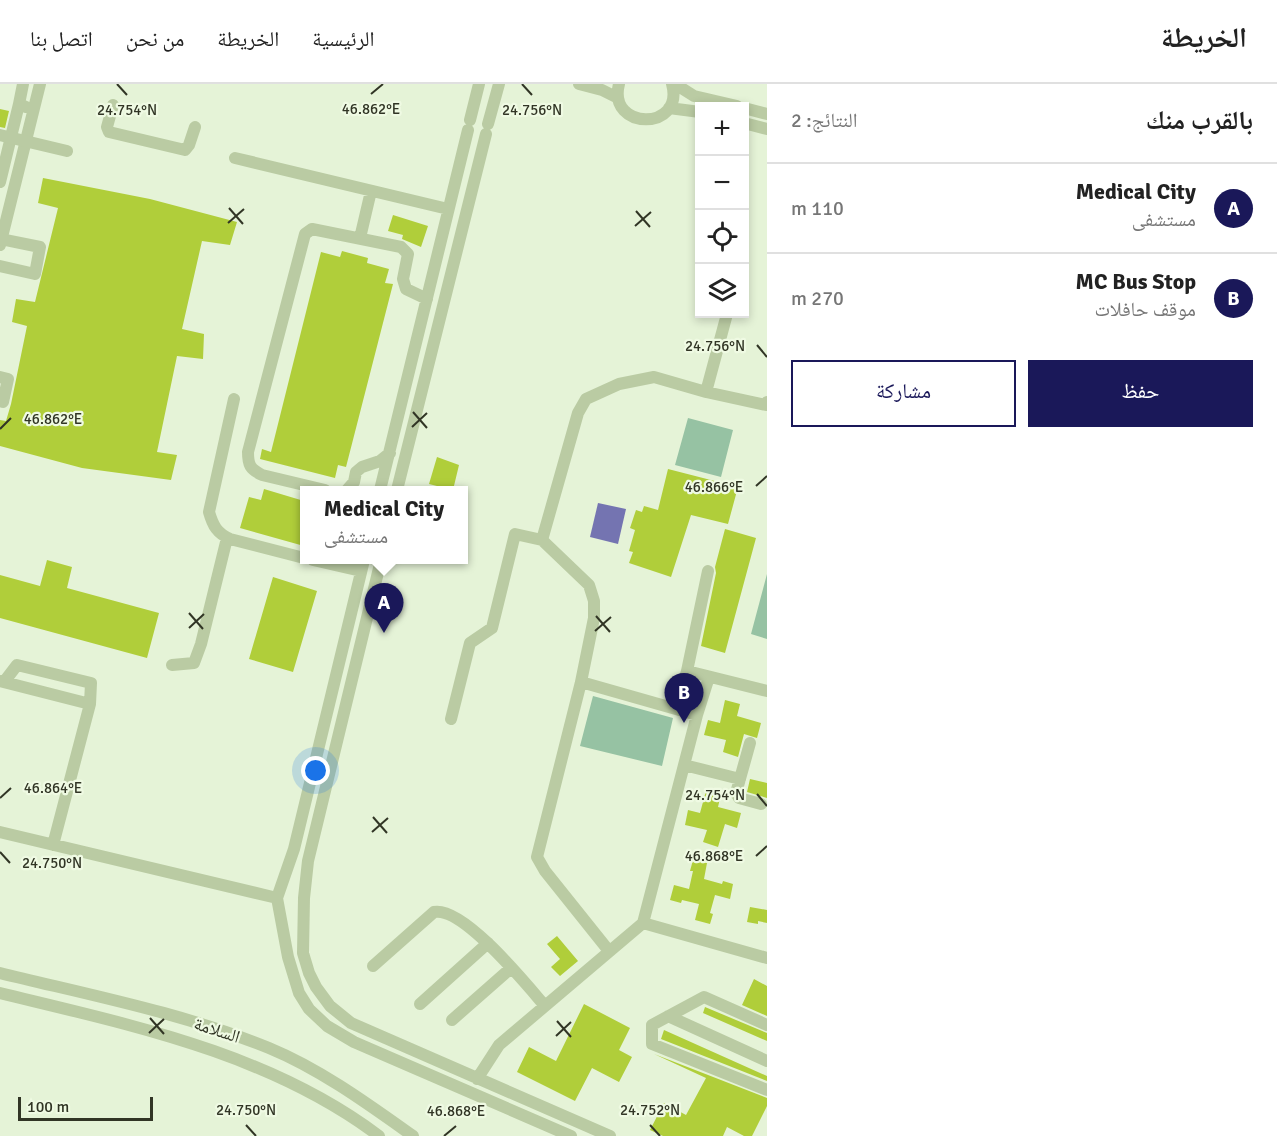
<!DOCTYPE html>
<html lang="ar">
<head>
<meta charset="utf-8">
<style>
  :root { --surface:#fff; --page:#f2f2f2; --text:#222; --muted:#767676; --line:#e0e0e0; --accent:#1a1859 }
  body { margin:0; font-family:Signika,"Noto Naskh Arabic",sans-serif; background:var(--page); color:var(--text); direction:rtl }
  .controls { position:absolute; right:18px; top:18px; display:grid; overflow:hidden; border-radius:0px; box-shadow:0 3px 9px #0003 }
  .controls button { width:54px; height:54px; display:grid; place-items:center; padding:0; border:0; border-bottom:2px solid var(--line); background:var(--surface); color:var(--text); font:30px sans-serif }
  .scale { position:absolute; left:18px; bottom:15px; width:135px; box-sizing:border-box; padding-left:6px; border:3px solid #313525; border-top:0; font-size:16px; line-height:21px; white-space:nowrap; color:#313525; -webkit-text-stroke:4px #effae3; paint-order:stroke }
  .you { position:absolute; left:316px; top:687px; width:21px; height:21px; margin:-15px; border:4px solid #fff; border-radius:50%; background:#1a73e8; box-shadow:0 0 0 9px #1a73e833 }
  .badge { display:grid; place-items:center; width:39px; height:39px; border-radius:50%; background:var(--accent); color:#fff; font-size:20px; font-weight:700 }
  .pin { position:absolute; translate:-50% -50px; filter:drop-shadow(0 2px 3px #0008) }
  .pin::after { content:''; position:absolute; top:32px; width:21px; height:18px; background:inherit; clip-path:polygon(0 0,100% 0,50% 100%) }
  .popup { position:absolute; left:300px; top:402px; width:168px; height:78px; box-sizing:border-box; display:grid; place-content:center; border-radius:0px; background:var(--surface); filter:drop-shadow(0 2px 4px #0005); font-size:20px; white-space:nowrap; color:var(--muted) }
  .popup b { font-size:22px; color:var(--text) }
  .popup::after { content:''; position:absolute; left:50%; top:100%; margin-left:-12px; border:12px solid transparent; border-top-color:var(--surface) }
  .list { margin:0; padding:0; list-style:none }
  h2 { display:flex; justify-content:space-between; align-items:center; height:78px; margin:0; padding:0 24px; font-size:26px }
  h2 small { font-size:20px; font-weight:400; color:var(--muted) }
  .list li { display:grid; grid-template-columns:39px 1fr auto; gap:18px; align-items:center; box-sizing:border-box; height:90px; padding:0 24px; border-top:2px solid var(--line) }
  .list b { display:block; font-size:22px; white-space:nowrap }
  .list p { margin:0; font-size:20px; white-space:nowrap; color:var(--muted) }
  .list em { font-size:20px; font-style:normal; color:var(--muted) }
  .actions { display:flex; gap:12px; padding:18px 24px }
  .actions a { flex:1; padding:14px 0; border:2px solid var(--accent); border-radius:0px; text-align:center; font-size:21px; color:var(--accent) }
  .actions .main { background:var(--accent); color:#fff }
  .icon { flex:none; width:33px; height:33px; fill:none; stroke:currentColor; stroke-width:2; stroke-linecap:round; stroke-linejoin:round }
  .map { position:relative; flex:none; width:767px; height:1052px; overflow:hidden; direction:ltr }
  header { display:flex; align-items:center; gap:36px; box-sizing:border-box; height:84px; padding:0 30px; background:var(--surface); border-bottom:2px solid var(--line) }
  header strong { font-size:28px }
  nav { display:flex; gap:33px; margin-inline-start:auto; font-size:21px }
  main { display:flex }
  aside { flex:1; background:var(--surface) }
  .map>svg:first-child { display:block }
  .green { fill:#96c2a3 }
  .water { fill:#7474b1 }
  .building { fill:#b0ce3a }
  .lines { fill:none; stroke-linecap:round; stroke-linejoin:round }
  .minor { stroke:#bacba3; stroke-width:12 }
  .minor-bridge { stroke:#bacba3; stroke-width:12 }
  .ticks { fill:none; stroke:#313525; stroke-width:2 }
  .labels { text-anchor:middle; stroke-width:4.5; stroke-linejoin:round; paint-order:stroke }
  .street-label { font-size:18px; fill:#313525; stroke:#effae3 }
  .ticks-label { font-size:15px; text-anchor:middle; fill:#313525; stroke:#effae3; stroke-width:4.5; stroke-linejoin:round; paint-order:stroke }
</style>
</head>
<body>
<header>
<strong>الخريطة</strong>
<nav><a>الرئيسية</a><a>الخريطة</a><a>من نحن</a><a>اتصل بنا</a></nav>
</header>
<main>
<aside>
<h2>بالقرب منك<small>النتائج: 2</small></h2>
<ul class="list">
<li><span class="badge">A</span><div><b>Medical City</b><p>مستشفى</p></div><em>110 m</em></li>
<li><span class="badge">B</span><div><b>MC Bus Stop</b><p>موقف حافلات</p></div><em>270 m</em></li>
</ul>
<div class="actions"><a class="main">حفظ</a><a>مشاركة</a></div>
</aside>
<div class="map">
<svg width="767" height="1052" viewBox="0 0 767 1052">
  <rect width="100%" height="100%" fill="#e5f3d7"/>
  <path class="green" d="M 688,334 L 733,346 L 721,393 L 675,381 Z
    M 767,490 L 767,555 L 751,550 Z
    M 593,612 L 673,634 L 662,682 L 580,662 Z"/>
  <path class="water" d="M 598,419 L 626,425 L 618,460 L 590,453 Z"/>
  <path class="building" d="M 0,25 L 9,27 L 5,44 L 0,43 Z
    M 43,94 L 150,115 L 237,138 L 230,161 L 202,157 L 182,245 L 204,250 L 203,275 L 177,272 L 157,368 L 177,371 L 171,396 L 82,384 L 0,362 L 0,336 L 6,337 L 11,320 L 27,242 L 12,238 L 16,215 L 35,218 L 58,124 L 38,119 Z
    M 393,131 L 428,142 L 421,163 L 402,155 L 403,151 L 388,147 Z
    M 342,167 L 368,174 L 367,179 L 389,185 L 385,199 L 393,200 L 346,383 L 338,381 L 335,394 L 260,375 L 262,365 L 271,368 L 321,168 L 340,173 Z
    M 437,373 L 459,381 L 453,406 L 429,400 Z
    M 668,385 L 738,403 L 728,440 L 691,431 L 671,493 L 629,479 L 633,468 L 629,467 L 635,446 L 630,444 L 636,426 L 642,428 L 644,422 L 658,426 Z
    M 264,405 L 304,417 L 304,462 L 240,444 L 249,413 L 261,416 Z
    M 725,445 L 756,454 L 725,569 L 701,562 L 716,489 L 715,483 Z
    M 47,476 L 72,483 L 67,504 L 159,529 L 147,574 L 0,534 L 0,491 L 40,502 Z
    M 273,493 L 317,507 L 293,588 L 249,575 Z
    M 725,616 L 740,620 L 737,632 L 761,639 L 757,654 L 744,650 L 738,673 L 723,668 L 726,656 L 704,651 L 708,636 L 720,639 Z
    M 750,695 L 767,699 L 767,714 L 747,708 Z
    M 706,707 L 721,710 L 718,723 L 741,729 L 737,744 L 725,740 L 718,763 L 703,758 L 707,746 L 685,741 L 688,726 L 700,729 Z
    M 693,776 L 707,779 L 704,795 L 722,800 L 723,797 L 733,800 L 730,815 L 715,811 L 710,829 L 713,830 L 710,840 L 695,836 L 699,820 L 682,816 L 681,819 L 670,816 L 674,801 L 689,805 L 693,787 L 690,787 Z
    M 750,823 L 767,826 L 767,839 L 758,837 L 758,840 L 747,838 Z
    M 557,852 L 578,877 L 560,892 L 551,883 L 560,875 L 547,860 Z
    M 754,895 L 767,902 L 767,932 L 742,921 Z
    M 584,920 L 630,944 L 619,966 L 632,973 L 619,998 L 592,984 L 575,1017 L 517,988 L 529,963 L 556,977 Z
    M 705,923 L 767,949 L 767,957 L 703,929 Z
    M 664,946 L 767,992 L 767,997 L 661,955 Z
    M 654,970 L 767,1014 L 767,1022 L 752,1052 L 744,1052 L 727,1043 L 723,1052 L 663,1052 L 650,1046 L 664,1019 L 686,1031 L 706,994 Z"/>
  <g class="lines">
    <path class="minor" d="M 23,0 L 19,20 L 26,23
      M 579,0 L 602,6 L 618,14
      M 619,0 C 607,47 685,47 672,0
      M 675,0 L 694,12 L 737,22
      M 113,21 L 107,43 L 109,48 L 185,66 L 189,61 L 195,43
      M 669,24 L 700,28
      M 744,24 L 767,30
      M 470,36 L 479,0
      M 744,39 L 767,45
      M 488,40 L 499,0
      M 235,74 L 448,125
      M 0,98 L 19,20
      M 360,154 L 371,107
      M 0,161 L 40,0
      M 0,293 L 8,295 L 3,318 L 0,317
      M 706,308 L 727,230
      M 234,315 L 209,428 C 213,442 217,449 230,455 L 304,474
      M 325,406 L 262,391 C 250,385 248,381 248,368 L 305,150 L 312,145 L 401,163 L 408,170 L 403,195 L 406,205 L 427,215
      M 347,406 L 354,398 L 356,388 L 362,383 L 380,377 L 390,369
      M 380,406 L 468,46
      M 397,406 L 486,50
      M 313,476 L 361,487
      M 364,476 L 294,765 L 277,814 L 288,873 L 299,909 L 309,925 L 327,942 L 354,958 L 571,1052
      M 381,476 L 308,777 L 304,814 L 303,869 L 309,889 L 316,903 L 330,922 L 351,939 L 610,1052
      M 172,581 L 194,579 L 201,560 L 227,454
      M 687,587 L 767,607
      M 0,597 L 90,620 L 53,761
      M 4,598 L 17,581 L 91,599 L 90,620
      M 581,598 L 697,631
      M 676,625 L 687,587 L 708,487
      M 451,635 L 470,559 L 492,544 L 515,450 L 542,456
      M 750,659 L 736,709 L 739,714 L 761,720
      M 684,681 L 740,695
      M 0,748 L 277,814
      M 643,839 L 697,631 L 709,593
      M 609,867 L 545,787 L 537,773 L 581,598 L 594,534 L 594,517 L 589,501 L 542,456 L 578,329 L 586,315 L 619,300 L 654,293 L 706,308 L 766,321 L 767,318
      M 373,882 L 434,828 C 463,822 526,900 545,922
      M 0,889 C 90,911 183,929 269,964 C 320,985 368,1020 413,1052
      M 0,909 C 131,941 269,969 379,1052
      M 420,920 L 488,859
      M 668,932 L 767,977
      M 452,936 L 511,884
      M 767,941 L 704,913 L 652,941 L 652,960 L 767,1006
      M 477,995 L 499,961 L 643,839 L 767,874"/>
    <path class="minor-bridge" d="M 0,51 L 67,67
      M 0,155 L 40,163 L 35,190 L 0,182"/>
  </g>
  <path class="ticks" d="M 117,0 L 127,11M 522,0 L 532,11M 371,10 L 383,0M 229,124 L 243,140M 636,127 L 650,143M 228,139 L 244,125M 635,142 L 651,128M 757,261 L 767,273M 413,328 L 427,344M 412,343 L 427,329M 0,345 L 11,334M 756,402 L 767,392M 189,529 L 203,545M 596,532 L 610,548M 189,544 L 204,530M 595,547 L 611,533M 757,710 L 767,722M 0,714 L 11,704M 373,733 L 387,749M 372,748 L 388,734M 0,768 L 10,779M 756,772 L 767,762M 150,934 L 164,950M 557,937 L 571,953M 149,949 L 164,935M 556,952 L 571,938M 246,1041 L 256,1052M 650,1041 L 660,1052M 444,1052 L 456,1042"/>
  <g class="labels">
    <g class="street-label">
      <text transform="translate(217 946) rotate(18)" y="6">السلامة</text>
    </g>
  </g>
  <g class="ticks-label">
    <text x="371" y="30">46.862°E</text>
    <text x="127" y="31">24.754°N</text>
    <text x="532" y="31">24.756°N</text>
    <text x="715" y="267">24.756°N</text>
    <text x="53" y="340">46.862°E</text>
    <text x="714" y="408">46.866°E</text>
    <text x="53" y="709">46.864°E</text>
    <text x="715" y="716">24.754°N</text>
    <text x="714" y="777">46.868°E</text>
    <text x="52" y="784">24.750°N</text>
    <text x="246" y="1031">24.750°N</text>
    <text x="650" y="1031">24.752°N</text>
    <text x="456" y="1032">46.868°E</text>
  </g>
</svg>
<div class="controls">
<button>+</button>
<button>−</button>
<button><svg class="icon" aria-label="locate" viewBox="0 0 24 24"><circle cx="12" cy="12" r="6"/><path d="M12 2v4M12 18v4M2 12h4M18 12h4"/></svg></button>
<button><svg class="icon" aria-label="layers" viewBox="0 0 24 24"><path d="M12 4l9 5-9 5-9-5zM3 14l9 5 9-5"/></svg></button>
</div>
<div class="scale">100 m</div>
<div class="you"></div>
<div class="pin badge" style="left:384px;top:549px">A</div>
<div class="popup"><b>Medical City</b>مستشفى</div>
<div class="pin badge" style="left:684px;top:639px">B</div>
</div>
</main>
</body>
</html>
